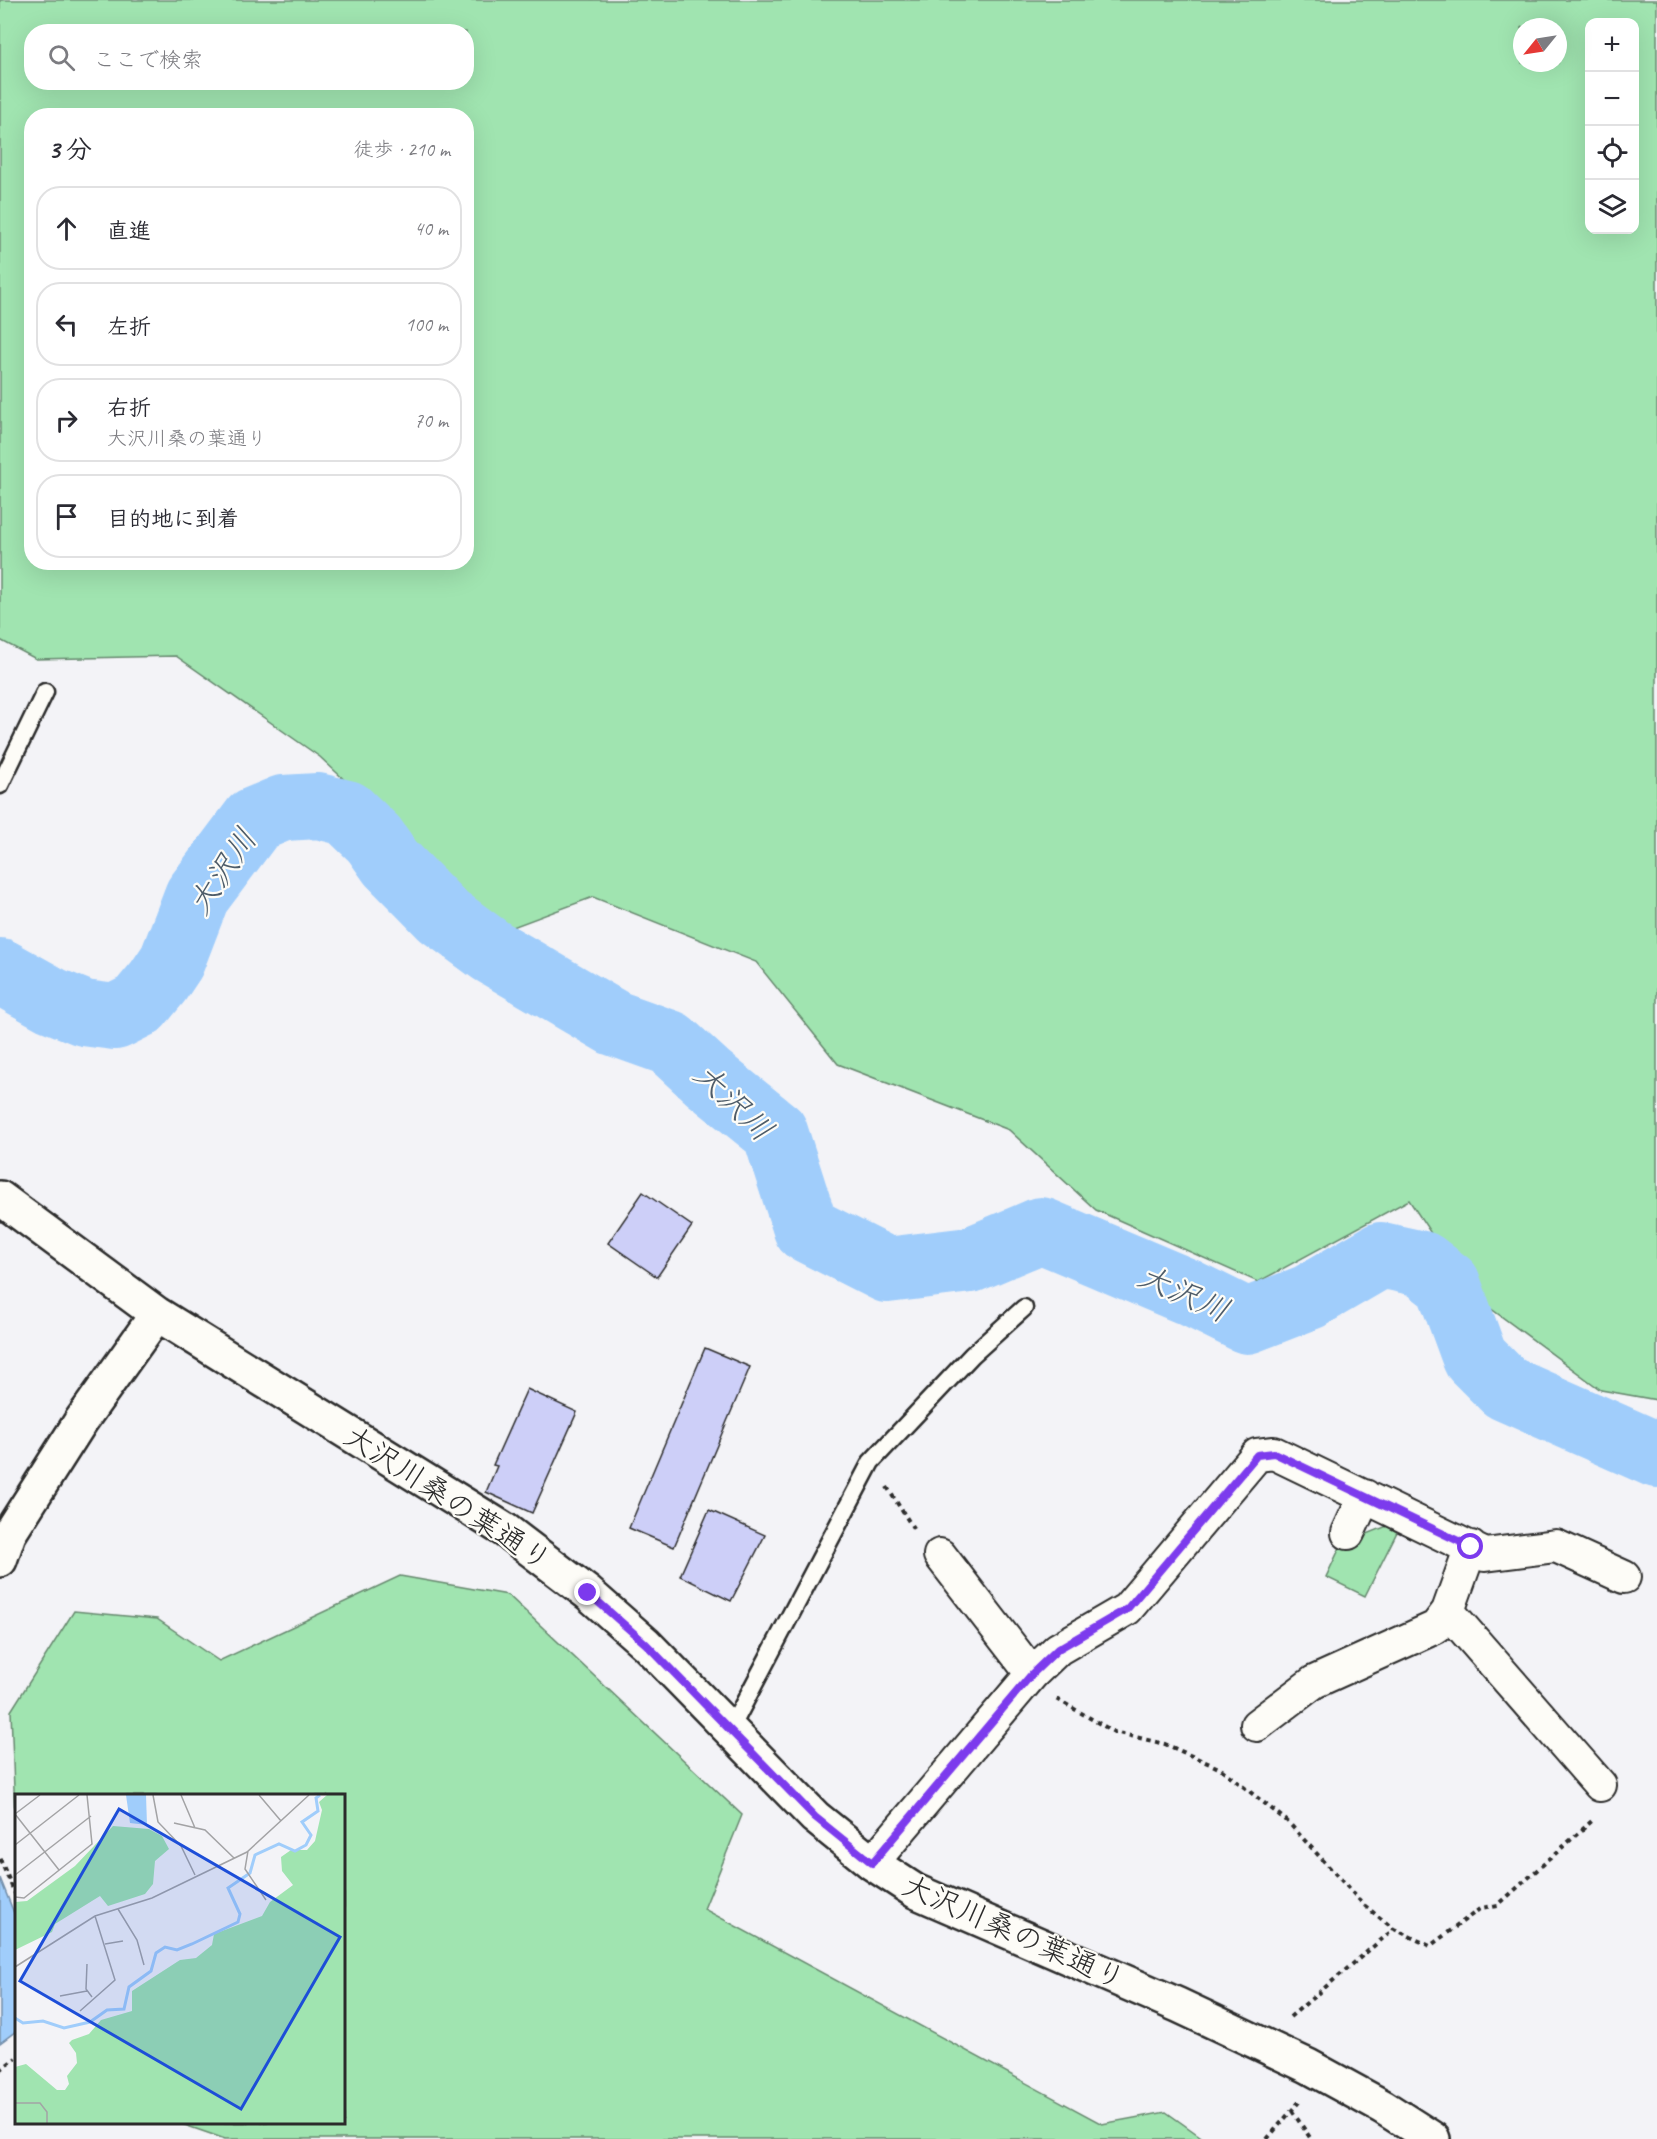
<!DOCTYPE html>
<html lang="ja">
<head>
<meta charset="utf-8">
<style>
  :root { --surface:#fff; --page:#f2f2f3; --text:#2b2b33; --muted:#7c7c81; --line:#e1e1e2 }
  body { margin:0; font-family:Caveat,"Klee One",sans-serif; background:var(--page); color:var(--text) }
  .controls { position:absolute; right:18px; top:18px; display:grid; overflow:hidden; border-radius:12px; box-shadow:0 6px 24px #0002 }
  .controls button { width:54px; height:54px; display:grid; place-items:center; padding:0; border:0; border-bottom:2px solid var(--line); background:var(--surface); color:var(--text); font:30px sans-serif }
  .compass { position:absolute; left:1513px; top:18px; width:54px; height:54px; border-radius:50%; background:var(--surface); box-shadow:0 6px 24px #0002; rotate:240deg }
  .stop { position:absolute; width:18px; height:18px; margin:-14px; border:4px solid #7c3aed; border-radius:50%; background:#fff }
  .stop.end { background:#7c3aed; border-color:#fff; box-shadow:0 2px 6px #0008 }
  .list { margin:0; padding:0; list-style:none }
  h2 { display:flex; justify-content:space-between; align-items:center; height:78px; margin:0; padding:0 24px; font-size:26px }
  h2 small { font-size:20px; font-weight:400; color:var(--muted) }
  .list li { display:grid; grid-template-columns:39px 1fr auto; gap:18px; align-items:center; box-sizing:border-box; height:84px; margin:0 12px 12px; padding:0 12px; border:2px solid var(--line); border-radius:24px }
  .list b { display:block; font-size:22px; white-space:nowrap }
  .list p { margin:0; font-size:20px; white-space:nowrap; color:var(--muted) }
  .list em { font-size:20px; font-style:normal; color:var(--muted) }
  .icon { flex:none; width:33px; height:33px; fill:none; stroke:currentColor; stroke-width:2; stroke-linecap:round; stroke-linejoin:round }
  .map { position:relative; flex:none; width:1657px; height:2139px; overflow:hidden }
  .search { position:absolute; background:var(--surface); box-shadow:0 6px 24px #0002; left:24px; top:24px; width:450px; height:66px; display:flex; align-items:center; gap:15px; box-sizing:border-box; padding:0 21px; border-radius:24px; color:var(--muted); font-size:22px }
  .panel { position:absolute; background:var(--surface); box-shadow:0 6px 24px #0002; left:24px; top:108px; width:450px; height:462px; border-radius:24px }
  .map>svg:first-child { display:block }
  .green { fill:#a0e4b0; stroke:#66886e; stroke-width:1.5; fill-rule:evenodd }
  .water { fill:#a0cdfb; stroke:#718ca8; stroke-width:1.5 }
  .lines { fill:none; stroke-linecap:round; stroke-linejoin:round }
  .river { stroke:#a0cdfb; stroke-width:66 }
  .building { fill:#cdcff8; stroke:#2b2b2b; stroke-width:1.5 }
  .lane-casing { stroke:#2b2b2b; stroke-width:21 }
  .street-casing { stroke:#2b2b2b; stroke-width:36 }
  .secondary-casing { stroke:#2b2b2b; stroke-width:38 }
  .path { stroke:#2b2b2b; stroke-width:4; stroke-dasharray:4.5 4.5; stroke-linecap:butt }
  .lane { stroke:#fdfcf7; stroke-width:16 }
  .street { stroke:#fdfcf7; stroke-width:32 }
  .secondary { stroke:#fdfcf7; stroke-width:33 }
  .route { stroke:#7c3aed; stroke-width:8 }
  .labels { text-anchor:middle; stroke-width:4.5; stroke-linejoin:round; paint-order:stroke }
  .street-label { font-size:30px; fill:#2b2b2b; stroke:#fdfcf7 }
  .water-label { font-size:32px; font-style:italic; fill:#4e5c69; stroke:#fdfcf7 }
  .inset-river { fill:none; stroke:#a0cdfb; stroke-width:3 }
  .inset-road { fill:none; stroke:#a3a3a5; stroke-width:1.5 }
  .view { fill:#1d4ed8; fill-opacity:0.15; stroke:#1d4ed8; stroke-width:3 }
  .inset-edge { fill:none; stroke:#2b2b2b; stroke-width:3 }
</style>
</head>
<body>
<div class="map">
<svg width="1657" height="2139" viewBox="0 0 1657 2139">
  <rect width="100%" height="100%" fill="#f3f3f7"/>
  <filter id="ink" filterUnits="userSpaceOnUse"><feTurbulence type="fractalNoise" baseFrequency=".0167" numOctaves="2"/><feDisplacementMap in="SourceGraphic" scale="12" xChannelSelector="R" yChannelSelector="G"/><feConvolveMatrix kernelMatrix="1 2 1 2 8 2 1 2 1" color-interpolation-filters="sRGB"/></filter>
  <g filter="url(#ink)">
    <path class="green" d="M 0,0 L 1657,0 L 1657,1400 L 1601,1390 L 1471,1294 L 1409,1200 L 1258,1282 L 1096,1210 L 1009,1130 L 838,1064 L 756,962 L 593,897 L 505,930 L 320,757 L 176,656 L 36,659 L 0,640 ZM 1590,22 L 1634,22 L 1634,230 L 1590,230 ZM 1522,27 L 1558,27 L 1558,63 L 1522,63 ZM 32,32 L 466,32 L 466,82 L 32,82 ZM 32,116 L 466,116 L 466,562 L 32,562 Z
      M 1387,1526 L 1397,1532 L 1365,1596 L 1326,1577 L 1344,1539 L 1361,1545 L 1367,1534 Z
      M 400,1576 L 508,1595 L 742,1815 L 704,1909 L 1102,2124 L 1166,2112 L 1204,2139 L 225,2139 L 179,2123 L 344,2122 L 344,1796 L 16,1796 L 16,1841 L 11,1711 L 74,1611 L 157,1619 L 219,1661 Z"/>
    <path class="water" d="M 0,1878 L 16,1918 L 16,2031 L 0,2043 Z"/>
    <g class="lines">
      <path class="river" d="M 0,971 L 52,1000 L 84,1013 L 115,1017 L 139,1005 L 158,982 L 172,961 L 197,896 L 254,820 L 283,808 L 318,806 L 347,813 L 374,839 L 391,863 L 442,915 L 491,951 L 614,1023 L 670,1043 L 708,1078 L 775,1132 L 806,1229 L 887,1270 L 970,1260 L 1041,1230 L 1188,1292 L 1247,1321 L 1309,1297 L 1381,1255 L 1422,1264 L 1448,1284 L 1475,1358 L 1505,1388 L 1657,1455"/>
    </g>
    <path class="building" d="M 643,1192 L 692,1226 L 657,1277 L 608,1243 Z
      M 705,1348 L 750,1367 L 674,1547 L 629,1528 Z
      M 527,1389 L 577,1412 L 532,1513 L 486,1492 L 497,1466 L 493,1465 Z
      M 709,1510 L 765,1535 L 731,1601 L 680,1576 Z"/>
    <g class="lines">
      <defs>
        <path id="lane" d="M 0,785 L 45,692
          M 730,1730 L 871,1462 L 972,1355 L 1024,1308"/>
        <path id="street" d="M 1348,1533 L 1365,1496
          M 940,1555 L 1032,1674
          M 1448,1611 L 1600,1785
          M 1257,1725 L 1314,1682 L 1436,1627 L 1448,1611 L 1471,1547
          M 872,1863 L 1032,1674 L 1058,1649 L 1127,1609 L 1257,1455 L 1274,1453 L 1485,1555 L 1556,1546 L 1624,1577"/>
        <path id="secondary" d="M 0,1198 L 157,1314 L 505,1530 L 588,1593 L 646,1644 L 815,1817 L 872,1863 L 915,1891 L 1178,2005 L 1308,2066 L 1383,2107 L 1433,2139
          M 0,1560 L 9,1534 L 81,1421 L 157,1314"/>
      </defs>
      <use href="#lane" class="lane-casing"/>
      <use href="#street" class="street-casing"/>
      <use href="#secondary" class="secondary-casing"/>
      <path class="path" d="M 887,1487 L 915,1531
        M 1057,1699 L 1114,1732 L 1165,1744 L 1221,1769 L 1287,1821 L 1364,1905 L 1394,1929
        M 0,1859 L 16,1896
        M 1290,2017 L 1394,1929 L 1430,1946 L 1481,1908 L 1498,1905 L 1594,1819
        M 0,2070 L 16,2058
        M 1292,2111 L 1311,2139
        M 1267,2139 L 1299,2102"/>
      <use href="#lane" class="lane"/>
      <use href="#street" class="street"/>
      <use href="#secondary" class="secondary"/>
    </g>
  </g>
  <g class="lines" filter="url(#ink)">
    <path class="route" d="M 588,1593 L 646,1644 L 815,1817 L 872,1863 L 1032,1674 L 1058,1649 L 1127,1609 L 1257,1455 L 1274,1453 L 1471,1547"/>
  </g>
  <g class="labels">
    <g class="street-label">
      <text transform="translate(448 1498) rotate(33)" y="10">大沢川桑の葉通り</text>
      <text transform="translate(1014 1932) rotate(24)" y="10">大沢川桑の葉通り</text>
    </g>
    <g class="water-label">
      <text transform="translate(222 871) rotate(-56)" y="11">大沢川</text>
      <text transform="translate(734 1102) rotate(44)" y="11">大沢川</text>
      <text transform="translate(1184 1293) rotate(24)" y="11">大沢川</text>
    </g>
  </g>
  <g transform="translate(15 1794)">
    <rect width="330" height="330" fill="#f3f3f7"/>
    <path d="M 312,1 L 330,1 L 330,329 L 0,329 L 0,273 L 11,270 L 42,296 L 50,296 L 54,290 L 52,282 L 62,269 L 61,259 L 54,249 L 57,246 L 74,240 L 86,226 L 117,217 L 117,197 L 165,166 L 181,164 L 197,151 L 199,140 L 247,122 L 255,108 L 278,91 L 267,77 L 266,63 L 276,56 L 292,56 L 300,47 L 307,16 L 304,8 ZM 98,32 L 134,35 L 147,42 L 154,55 L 140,67 L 138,90 L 130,100 L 93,112 L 85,102 L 40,130 L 37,138 L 0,156 L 0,108 L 12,107 L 60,72 Z" fill="#a0e4b0"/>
    <path d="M 111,1 L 131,1 L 132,31 L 115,29 Z" fill="#a0cdfb"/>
    <path class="inset-river" d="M 0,224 L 8,229 L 28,227 L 49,234 L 75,228 L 92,216 L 109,215 L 114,193 L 136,177 L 141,159 L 150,153 L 162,156 L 177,150 L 223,128 L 225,120 L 213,94 L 235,79 L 240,61 L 264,50 L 280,57 L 291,51 L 296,41 L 287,28 L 303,17 L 301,4 L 305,1"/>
    <path class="inset-road" d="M 138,1 L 143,28 L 166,52 L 180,81M 166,1 L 180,34M 244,1 L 266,27M 0,20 L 44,76M 0,20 L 25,1M 159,29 L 190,36 L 219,64M 0,51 L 64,1M 233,57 L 230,75 L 251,106M 0,81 L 76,22M 0,103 L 9,104 L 77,50 L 72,1M 103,115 L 122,146 L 129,171M 90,150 L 108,147M 72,170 L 71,195 L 77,203M 0,173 L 80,122 L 137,104 L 232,58 L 294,1M 45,202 L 72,197M 65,217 L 100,186 L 80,122M 0,309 L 25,309 L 32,318 L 32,329"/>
    <path class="view" d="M 104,15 L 325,143 L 226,315 L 5,187 Z"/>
    <rect width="330" height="330" class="inset-edge"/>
  </g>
</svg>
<div class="controls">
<button>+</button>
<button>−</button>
<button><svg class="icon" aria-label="locate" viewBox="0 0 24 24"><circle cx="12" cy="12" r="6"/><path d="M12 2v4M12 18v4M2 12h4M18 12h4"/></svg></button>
<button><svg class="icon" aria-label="layers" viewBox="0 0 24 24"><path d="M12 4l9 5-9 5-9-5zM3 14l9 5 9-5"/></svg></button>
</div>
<svg class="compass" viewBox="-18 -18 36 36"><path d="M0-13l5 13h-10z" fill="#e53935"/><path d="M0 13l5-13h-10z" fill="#7c7c81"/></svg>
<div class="stop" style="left:1471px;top:1547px"></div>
<div class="stop end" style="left:588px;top:1593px"></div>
<div class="search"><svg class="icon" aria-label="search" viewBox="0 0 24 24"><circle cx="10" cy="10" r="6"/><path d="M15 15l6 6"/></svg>ここで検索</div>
<section class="panel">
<h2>3 分<small>徒歩 · 210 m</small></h2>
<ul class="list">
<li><svg class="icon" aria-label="ahead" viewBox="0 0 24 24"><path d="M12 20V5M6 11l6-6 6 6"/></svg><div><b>直進</b></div><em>40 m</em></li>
<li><svg class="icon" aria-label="left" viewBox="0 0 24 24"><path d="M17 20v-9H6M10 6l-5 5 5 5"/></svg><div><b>左折</b></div><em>100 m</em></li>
<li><svg class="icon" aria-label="right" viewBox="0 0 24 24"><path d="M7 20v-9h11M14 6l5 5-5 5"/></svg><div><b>右折</b><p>大沢川桑の葉通り</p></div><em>70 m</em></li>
<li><svg class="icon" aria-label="arrive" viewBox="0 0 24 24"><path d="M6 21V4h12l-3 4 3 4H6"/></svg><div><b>目的地に到着</b></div></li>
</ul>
</section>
</div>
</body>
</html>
